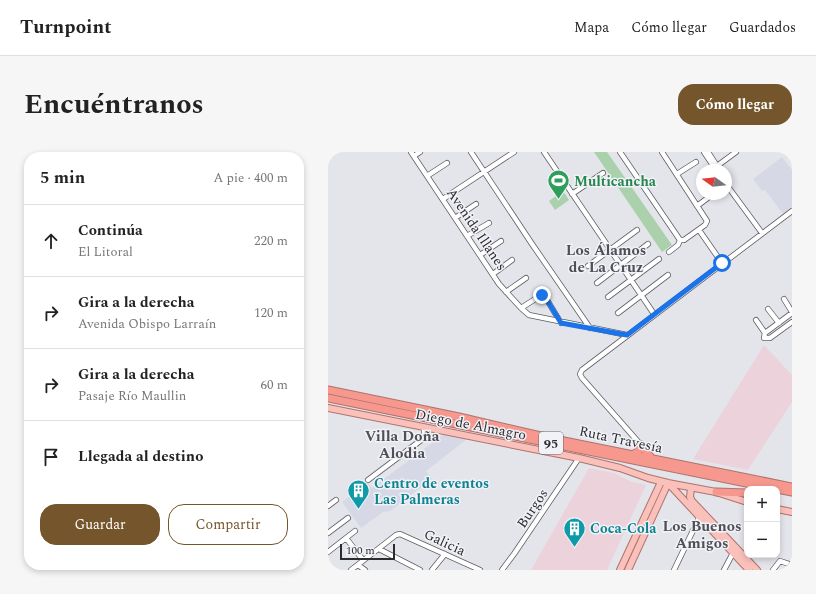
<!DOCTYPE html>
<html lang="es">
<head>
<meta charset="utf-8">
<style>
  :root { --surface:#fff; --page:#f6f6f6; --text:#222; --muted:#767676; --line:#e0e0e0; --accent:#75552b }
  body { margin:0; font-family:Spectral,serif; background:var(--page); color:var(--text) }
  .controls { position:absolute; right:12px; bottom:12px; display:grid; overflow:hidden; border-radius:8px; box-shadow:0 2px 6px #0003 }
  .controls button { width:36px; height:36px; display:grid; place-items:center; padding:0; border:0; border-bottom:1px solid var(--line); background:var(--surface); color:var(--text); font:20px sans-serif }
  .compass { position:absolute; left:368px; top:12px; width:36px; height:36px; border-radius:50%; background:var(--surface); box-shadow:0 2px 6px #0003; rotate:285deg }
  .scale { position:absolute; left:12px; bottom:10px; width:55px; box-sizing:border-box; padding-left:4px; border:2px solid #2c2c2e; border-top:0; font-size:11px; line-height:14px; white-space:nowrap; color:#2c2c2e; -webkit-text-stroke:3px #f1f1f8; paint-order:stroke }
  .stop { position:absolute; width:12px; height:12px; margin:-9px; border:3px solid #1a73e8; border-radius:50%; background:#fff }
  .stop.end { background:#1a73e8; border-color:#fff; box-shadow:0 1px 4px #0008 }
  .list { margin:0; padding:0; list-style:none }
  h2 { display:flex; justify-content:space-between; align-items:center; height:52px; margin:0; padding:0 16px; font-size:17px }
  h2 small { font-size:13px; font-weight:400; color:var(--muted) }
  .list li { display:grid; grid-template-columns:26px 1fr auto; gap:12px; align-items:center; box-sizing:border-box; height:72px; padding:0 16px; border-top:1px solid var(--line) }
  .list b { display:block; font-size:15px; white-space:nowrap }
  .list p { margin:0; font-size:13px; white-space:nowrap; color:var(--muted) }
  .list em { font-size:13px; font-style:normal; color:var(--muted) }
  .actions { display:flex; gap:8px; padding:12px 16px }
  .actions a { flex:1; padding:9px 0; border:1px solid var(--accent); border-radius:16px; text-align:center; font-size:14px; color:var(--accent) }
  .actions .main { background:var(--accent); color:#fff }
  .icon { flex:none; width:22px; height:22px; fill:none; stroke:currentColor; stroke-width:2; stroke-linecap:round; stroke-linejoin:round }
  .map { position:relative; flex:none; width:464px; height:418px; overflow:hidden; border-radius:16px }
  header { display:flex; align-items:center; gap:24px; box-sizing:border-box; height:56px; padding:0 20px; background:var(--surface); border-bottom:1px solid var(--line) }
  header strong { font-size:19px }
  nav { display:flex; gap:22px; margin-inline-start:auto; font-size:14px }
  .intro { display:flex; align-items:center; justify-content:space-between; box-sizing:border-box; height:96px; padding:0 24px }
  h1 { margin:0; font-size:28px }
  .button { padding:10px 18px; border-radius:16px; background:var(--accent); color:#fff; font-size:14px; font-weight:700 }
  main { display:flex; gap:24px; padding:0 24px }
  aside { flex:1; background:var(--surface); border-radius:16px; box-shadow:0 2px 6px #0003 }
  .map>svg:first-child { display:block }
  .built { fill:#d7d8e5 }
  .industrial { fill:#ecd3db }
  .green { fill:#aad1ab }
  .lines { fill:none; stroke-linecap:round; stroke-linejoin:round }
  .minor-casing { stroke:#5d5d63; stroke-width:6 }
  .major-casing { stroke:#af726c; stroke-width:8 }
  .highway-casing { stroke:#af726c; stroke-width:9 }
  .minor { stroke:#fff; stroke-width:4.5 }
  .major { stroke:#fac1bb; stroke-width:6 }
  .highway { stroke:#f6988e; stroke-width:7 }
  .route { stroke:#1a73e8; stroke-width:5 }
  .labels { text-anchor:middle; stroke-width:3; stroke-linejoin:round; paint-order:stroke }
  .shield { fill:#f1f1f8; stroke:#67676b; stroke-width:1 }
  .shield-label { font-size:13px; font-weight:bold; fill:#2c2c2e }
  .leisure-label { font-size:14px; font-weight:bold; fill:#27864d; stroke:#f1f1f8; text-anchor:start }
  .street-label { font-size:14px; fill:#2c2c2e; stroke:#f1f1f8 }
  .culture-label { font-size:14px; font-weight:bold; fill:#0d838f; stroke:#f1f1f8; text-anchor:start }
  .neighbourhood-label { font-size:15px; font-weight:bold; fill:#4f4f55; stroke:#f1f1f8 }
</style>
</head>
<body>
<header>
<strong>Turnpoint</strong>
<nav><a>Mapa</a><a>Cómo llegar</a><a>Guardados</a></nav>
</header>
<div class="intro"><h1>Encuéntranos</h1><a class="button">Cómo llegar</a></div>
<main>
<aside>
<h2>5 min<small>A pie · 400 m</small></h2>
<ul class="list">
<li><svg class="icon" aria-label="ahead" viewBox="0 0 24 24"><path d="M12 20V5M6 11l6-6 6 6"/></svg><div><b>Continúa</b><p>El Litoral</p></div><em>220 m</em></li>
<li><svg class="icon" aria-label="right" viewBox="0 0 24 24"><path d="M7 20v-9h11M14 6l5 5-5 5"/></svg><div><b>Gira a la derecha</b><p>Avenida Obispo Larraín</p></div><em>120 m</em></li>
<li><svg class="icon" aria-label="right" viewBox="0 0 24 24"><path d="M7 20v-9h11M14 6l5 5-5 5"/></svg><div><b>Gira a la derecha</b><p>Pasaje Río Maullin</p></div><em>60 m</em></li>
<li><svg class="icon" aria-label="arrive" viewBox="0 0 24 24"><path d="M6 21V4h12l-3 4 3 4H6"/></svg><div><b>Llegada al destino</b></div></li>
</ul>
<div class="actions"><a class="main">Guardar</a><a>Compartir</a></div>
</aside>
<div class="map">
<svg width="464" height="418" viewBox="0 0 464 418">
  <rect width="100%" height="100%" fill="#e4e4eb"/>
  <path class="built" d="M 454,5 L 464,18 L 464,55 L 455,62 L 437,38 L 434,39 L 425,27 Z
    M 120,279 L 143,284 L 98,319 L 104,327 L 62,359 L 55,360 L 33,376 L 14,350 L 40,331 L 44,336 Z"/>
  <path class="industrial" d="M 436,193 L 464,223 L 464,250 L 420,318 L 365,307 Z
    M 261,316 L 286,321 L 304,330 L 318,333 L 279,418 L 203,418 Z"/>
  <path class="green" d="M 266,0 L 279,0 L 344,93 L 334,100 Z
    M 235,39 L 241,48 L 227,58 L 221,49 Z"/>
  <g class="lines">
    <defs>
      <path id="minor" d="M 83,0 L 171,132 L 193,156 L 201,163 L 299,183
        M 143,0 L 204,92 L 262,176
        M 216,0 L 326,162
        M 292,0 L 352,88
        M 334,0 L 379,69 L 377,73 L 356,88 L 352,88 L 350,93 L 341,100
        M 376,0 L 388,18
        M 380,0 L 389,14 L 390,16
        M 86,4 L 92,0
        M 389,14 L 408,0
        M 349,22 L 368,10
        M 99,24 L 119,11
        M 398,32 L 434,81
        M 244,42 L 275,21
        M 115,47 L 186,0
        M 369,54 L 385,42
        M 127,66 L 148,52
        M 371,78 L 394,111
        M 139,84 L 161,71
        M 152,103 L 173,89
        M 260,114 L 309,78
        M 165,122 L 184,108
        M 269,131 L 320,92
        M 178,140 L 198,126
        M 280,145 L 331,107
        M 456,147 L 464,160
        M 193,156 L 212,144 L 216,143 L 233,171
        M 440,157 L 451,171
        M 290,161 L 340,123
        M 464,161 L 437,181 L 436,186 L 442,186 L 464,170
        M 428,168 L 437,181
        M 313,293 L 254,226 L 252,222 L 254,218 L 464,59
        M 40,328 L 96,286 L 96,275
        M 0,354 L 8,348
        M 0,381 L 20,366
        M 18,386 L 35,408
        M 51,397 L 92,418
        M 0,400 L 27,379
        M 30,413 L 37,418
        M 23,418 L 68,383 L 72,382 L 152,418
        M 104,418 L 117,402
        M 174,418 L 186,402 L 251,306
        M 346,418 L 372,364
        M 396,418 L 405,401
        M 445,418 L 452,409 L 464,413"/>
      <path id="major" d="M 0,256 L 251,306 L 292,316 L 320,326 L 340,331 L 388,340 L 419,350
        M 340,331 L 421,418
        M 363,336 L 362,345 L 364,349 L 429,418
        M 449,357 L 464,360
        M 292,418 L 333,330
        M 300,418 L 340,331"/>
      <path id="highway" d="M 0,238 L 131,265 L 226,287 L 464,335
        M 0,246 L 447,337
        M 304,303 L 310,300 L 313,293 L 324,307
        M 449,337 L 464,340
        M 388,340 L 419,341"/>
    </defs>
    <use href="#minor" class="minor-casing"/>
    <use href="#major" class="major-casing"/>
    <use href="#highway" class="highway-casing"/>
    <use href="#minor" class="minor"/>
    <use href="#major" class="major"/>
    <use href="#highway" class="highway"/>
  </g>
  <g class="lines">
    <path class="route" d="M 214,143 L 216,143 L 233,171 L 299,183 L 394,111"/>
  </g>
  <defs>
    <symbol id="stadium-pin" viewBox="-11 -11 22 30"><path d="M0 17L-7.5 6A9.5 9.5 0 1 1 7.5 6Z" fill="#2e9e5b" stroke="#f1f1f8"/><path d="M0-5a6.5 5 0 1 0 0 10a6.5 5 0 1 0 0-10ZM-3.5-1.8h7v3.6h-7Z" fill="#fff"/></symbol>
    <symbol id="building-pin" viewBox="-11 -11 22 30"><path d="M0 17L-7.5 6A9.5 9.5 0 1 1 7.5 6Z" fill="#0f9aa8" stroke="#f1f1f8"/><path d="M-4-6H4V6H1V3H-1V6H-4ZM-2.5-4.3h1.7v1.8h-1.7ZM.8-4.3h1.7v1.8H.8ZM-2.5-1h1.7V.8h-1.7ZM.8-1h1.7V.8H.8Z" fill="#fff"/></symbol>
  </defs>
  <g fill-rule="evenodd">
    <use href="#stadium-pin" x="218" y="16" width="25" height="34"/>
    <use href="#building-pin" x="18" y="326" width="25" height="34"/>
    <use href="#building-pin" x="234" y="364" width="25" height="34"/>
  </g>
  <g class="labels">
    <rect class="shield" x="211" y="280" width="24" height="22" rx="3"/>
    <g class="shield-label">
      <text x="223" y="296">95</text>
    </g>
    <g class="leisure-label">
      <text x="246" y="34">Multicancha</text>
    </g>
    <g class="street-label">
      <text transform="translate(149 77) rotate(56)" y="5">Avenida Illanes</text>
      <text transform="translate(143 272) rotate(11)" y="5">Diego de Almagro</text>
      <text transform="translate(293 287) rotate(12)" y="5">Ruta Travesía</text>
      <text transform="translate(204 356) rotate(-56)" y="5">Burgos</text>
      <text transform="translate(117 390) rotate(25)" y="5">Galicia</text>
    </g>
    <g class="culture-label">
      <text x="46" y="336">Centro de eventos<tspan x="46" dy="16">Las Palmeras</tspan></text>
      <text x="262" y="381">Coca-Cola</text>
    </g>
    <g class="neighbourhood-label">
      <text x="278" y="103">Los Álamos<tspan x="278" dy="17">de La Cruz</tspan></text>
      <text x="74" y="289">Villa Doña<tspan x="74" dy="17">Alodia</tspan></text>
      <text x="374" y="379">Los Buenos<tspan x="374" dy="17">Amigos</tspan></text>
    </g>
  </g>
</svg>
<div class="controls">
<button>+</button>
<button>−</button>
</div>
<svg class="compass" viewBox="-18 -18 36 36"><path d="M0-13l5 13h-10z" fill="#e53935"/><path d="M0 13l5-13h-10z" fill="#767676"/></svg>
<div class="scale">100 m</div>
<div class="stop" style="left:394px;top:111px"></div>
<div class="stop end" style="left:214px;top:143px"></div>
</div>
</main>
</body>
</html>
